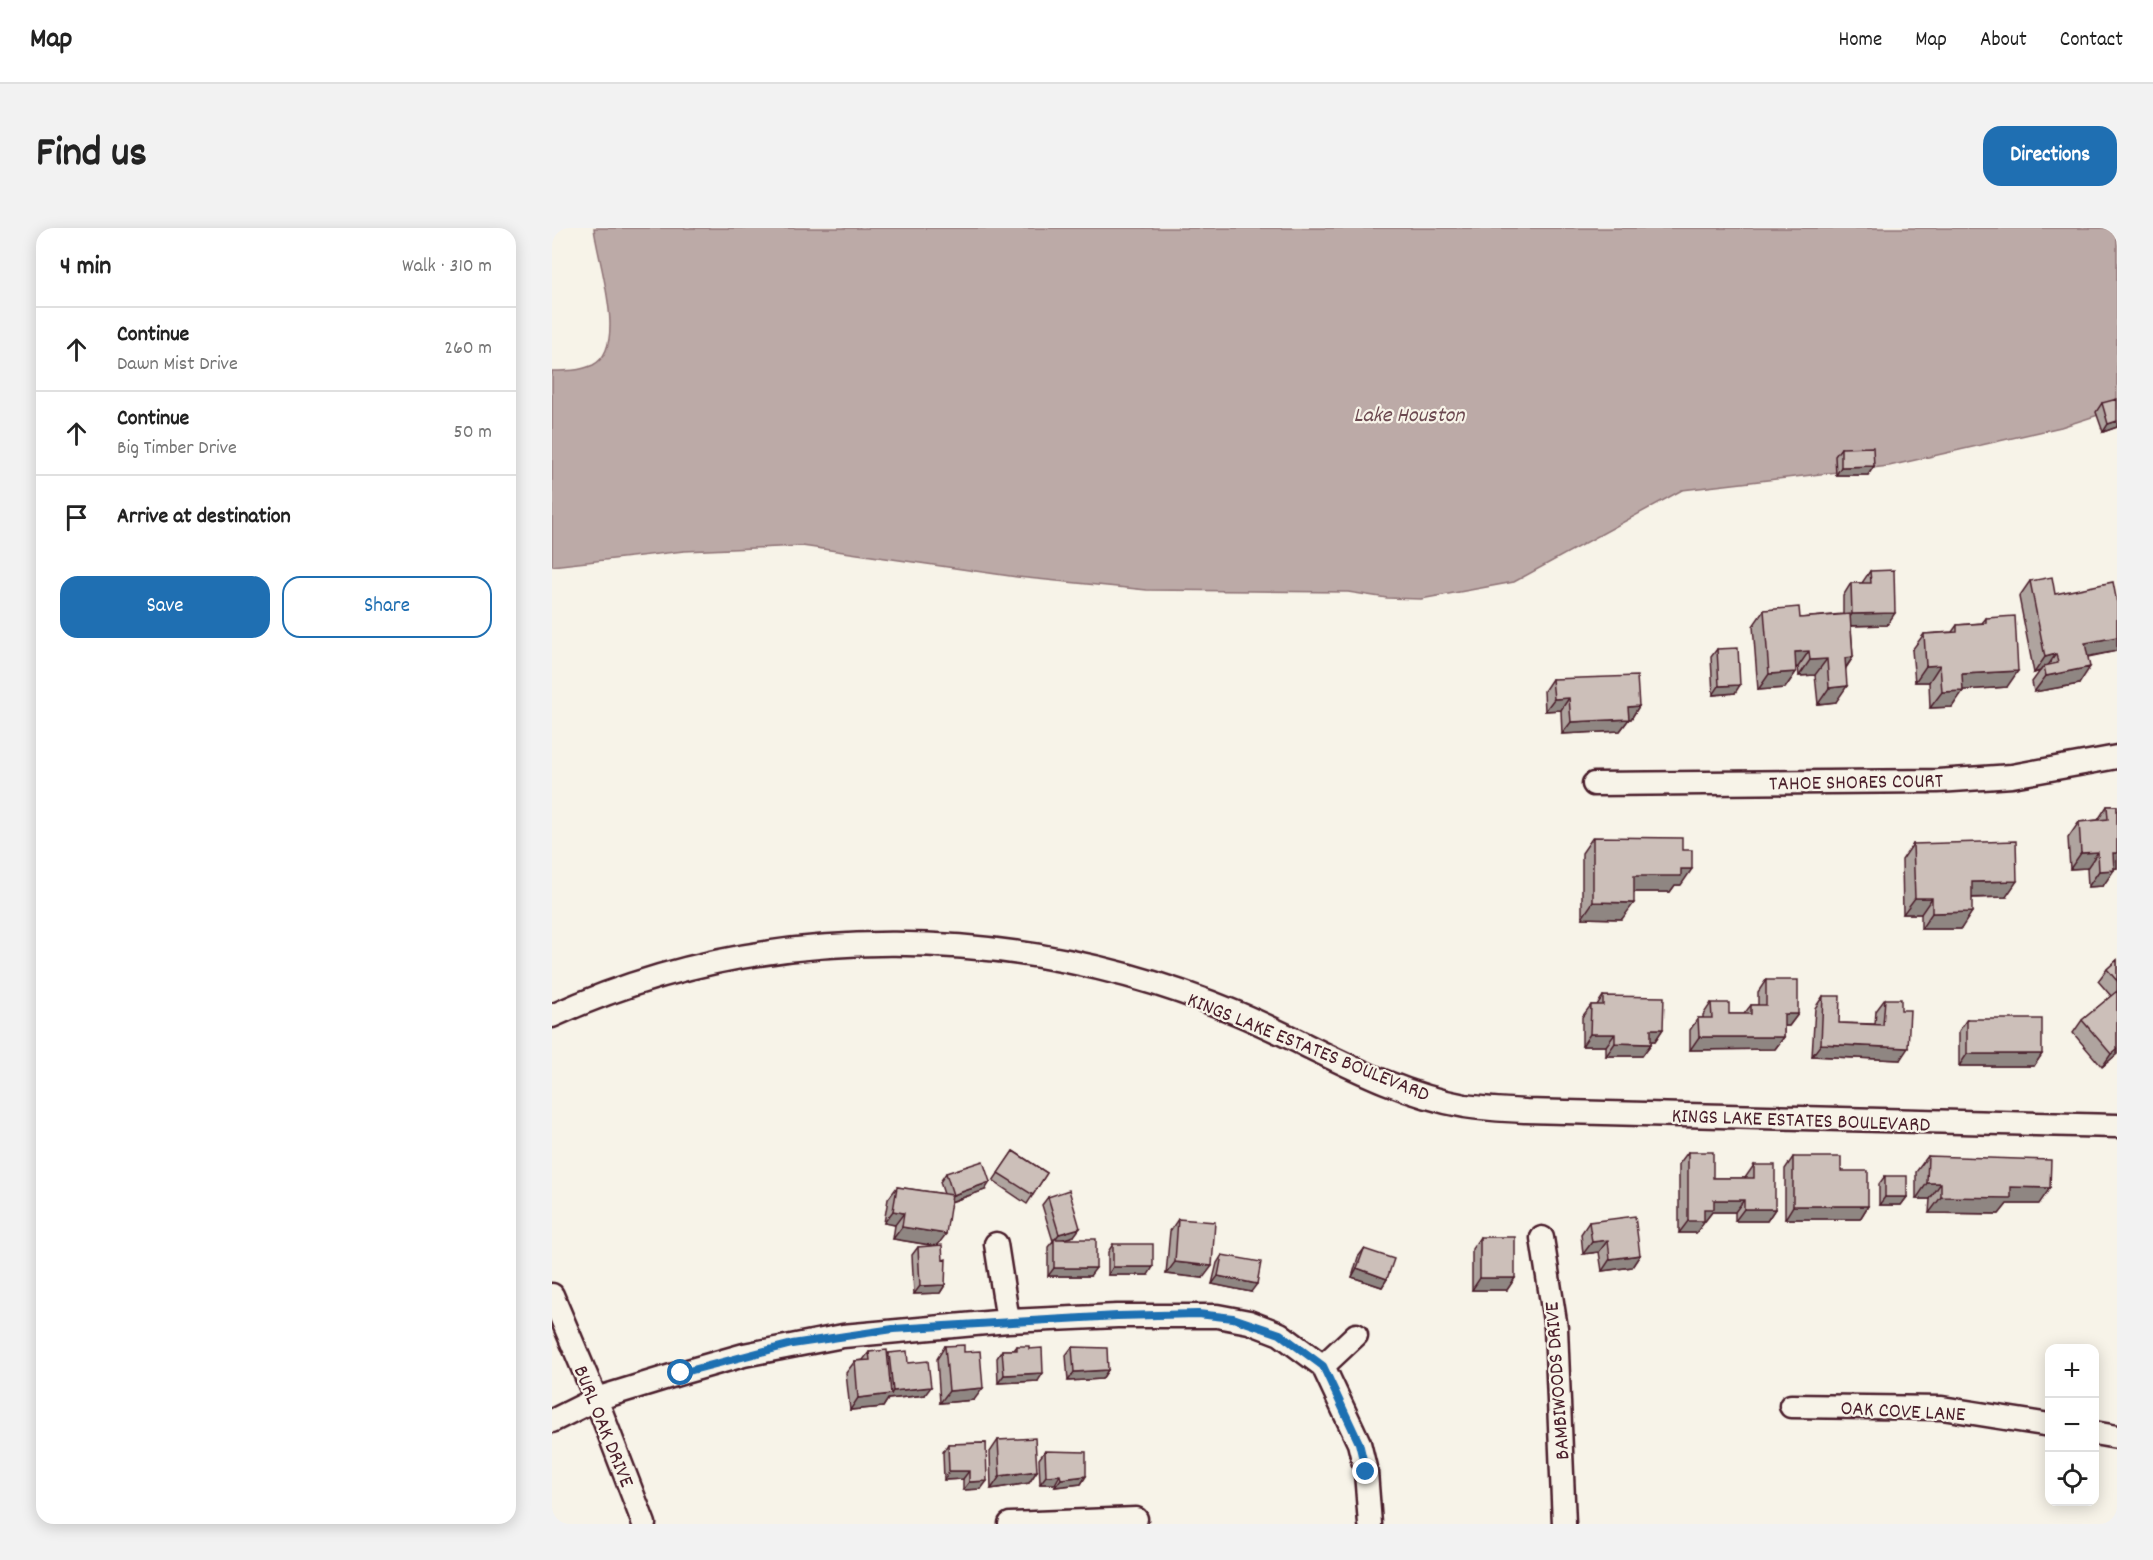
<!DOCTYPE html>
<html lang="en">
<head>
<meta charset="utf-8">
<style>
  :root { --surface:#fff; --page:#f2f2f2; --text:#222; --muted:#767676; --line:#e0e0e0; --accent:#1f6fb2 }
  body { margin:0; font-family:Dekko,sans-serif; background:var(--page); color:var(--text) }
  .controls { position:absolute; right:18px; bottom:18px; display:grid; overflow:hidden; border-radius:12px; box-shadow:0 3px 15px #0003 }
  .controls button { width:54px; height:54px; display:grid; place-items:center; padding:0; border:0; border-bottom:2px solid var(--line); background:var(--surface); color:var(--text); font:30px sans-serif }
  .stop { position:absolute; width:18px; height:18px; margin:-14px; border:4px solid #1f6fb2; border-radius:50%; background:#fff }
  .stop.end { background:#1f6fb2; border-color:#fff; box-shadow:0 2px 6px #0008 }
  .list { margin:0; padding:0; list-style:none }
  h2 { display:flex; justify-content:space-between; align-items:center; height:78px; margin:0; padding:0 24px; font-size:26px }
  h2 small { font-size:20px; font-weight:400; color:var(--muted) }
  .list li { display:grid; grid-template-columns:39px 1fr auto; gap:18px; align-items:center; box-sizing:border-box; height:84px; padding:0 24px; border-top:2px solid var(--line) }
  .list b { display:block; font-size:22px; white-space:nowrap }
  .list p { margin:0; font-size:20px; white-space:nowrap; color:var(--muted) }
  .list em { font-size:20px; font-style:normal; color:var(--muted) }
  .actions { display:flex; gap:12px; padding:18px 24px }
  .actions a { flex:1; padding:14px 0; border:2px solid var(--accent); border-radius:18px; text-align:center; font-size:21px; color:var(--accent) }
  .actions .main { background:var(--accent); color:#fff }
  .icon { flex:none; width:33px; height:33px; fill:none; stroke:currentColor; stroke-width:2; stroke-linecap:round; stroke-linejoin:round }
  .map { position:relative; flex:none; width:1565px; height:1296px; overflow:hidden; border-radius:18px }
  header { display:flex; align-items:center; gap:36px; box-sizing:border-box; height:84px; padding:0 30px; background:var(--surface); border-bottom:2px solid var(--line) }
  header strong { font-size:28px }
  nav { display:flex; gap:33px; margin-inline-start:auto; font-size:21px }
  .intro { display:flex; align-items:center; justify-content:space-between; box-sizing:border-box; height:144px; padding:0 36px }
  h1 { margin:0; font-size:42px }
  .button { padding:15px 27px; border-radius:18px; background:var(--accent); color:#fff; font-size:21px; font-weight:700 }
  main { display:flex; gap:36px; padding:0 36px }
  aside { flex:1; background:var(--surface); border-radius:18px; box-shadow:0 3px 15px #0003 }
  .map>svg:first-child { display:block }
  .water { fill:#bcaaa7; stroke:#8e7275; stroke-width:1.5 }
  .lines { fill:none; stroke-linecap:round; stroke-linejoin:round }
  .minor-casing { stroke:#4a1f2b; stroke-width:27 }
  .minor { stroke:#f7f3e8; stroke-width:22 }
  .wall { fill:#afa49f; stroke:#4a1f2b; stroke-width:1.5 }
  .shaded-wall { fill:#8f8682; stroke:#4a1f2b; stroke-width:1.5 }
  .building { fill:#ccbfb9; stroke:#4a1f2b; stroke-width:1.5 }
  .route { stroke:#1f6fb2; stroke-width:8 }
  .labels { text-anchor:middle; stroke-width:4.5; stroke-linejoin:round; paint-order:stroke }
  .street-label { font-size:21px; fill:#4a1f2b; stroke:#f7f3e8 }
  .water-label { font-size:22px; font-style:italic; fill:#6c4950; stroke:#f7f3e8 }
</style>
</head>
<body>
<header>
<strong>Map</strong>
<nav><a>Home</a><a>Map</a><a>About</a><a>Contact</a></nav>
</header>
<div class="intro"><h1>Find us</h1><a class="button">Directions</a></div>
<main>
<aside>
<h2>4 min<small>Walk · 310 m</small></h2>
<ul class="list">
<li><svg class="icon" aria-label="ahead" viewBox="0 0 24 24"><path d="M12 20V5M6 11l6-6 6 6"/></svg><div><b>Continue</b><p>Dawn Mist Drive</p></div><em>260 m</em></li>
<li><svg class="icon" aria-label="ahead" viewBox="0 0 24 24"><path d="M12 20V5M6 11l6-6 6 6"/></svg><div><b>Continue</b><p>Big Timber Drive</p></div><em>50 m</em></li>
<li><svg class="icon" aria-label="arrive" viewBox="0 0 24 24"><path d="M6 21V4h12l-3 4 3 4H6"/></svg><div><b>Arrive at destination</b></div></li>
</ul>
<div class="actions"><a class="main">Save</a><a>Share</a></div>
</aside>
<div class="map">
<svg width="1565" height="1296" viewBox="0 0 1565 1296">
  <rect width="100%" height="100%" fill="#f7f3e8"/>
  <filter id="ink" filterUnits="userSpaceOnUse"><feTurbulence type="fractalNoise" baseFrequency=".0167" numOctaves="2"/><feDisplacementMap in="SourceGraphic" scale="12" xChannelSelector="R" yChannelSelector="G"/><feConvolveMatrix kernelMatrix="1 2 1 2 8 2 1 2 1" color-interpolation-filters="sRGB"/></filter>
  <g filter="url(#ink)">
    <path class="water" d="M 42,0 L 1565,0 L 1565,181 L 1509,199 L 1337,238 L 1130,262 L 962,354 L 869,371 L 835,370 L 796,364 L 595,362 L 465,349 L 250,318 L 132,323 L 0,338 L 0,143 C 14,143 28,143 41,137 C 77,119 45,32 42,0 Z"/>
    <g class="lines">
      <defs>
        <path id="minor" d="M 1042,556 L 1386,553 L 1460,548 L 1565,529
          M 0,788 C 216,689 470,695 687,786 C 761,817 833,864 913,878 C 933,881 954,882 974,883 L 1565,898
          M 990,1010 L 1004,1100 L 1012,1296
          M 444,1016 L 456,1093
          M 0,1067 L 44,1171 L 92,1296
          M 771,1138 L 804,1107
          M 1239,1178 L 1390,1180 L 1498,1197
          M 0,1193 L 44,1171 L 129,1145 L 192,1127 L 291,1108 L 456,1093 L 565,1088 L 665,1088 L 697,1094 L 728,1106 L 771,1138 L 807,1215 L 814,1244 L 818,1296
          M 1542,1205 L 1565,1209
          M 458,1296 L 584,1291"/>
      </defs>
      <use href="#minor" class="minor-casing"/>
      <use href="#minor" class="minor"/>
    </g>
    <path class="wall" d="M 1550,175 L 1565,199 L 1551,204 L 1544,184 Z
      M 1289,220 L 1322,238 L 1316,247 L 1284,247 L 1283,228 Z
      M 1318,343 L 1335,397 L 1299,398 L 1301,429 L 1294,440 L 1284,474 L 1266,476 L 1263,447 L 1247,448 L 1246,439 L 1244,440 L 1244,444 L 1233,460 L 1206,462 L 1201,398 L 1212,382 L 1248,390 L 1291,386 L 1291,368 L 1299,355 L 1310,355 Z
      M 1478,353 L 1503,366 L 1565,375 L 1565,423 L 1536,429 L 1527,456 L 1482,464 L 1480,454 L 1488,443 L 1482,445 L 1467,369 Z
      M 1434,390 L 1455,459 L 1411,462 L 1400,479 L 1378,480 L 1377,454 L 1363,454 L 1360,422 L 1372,406 L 1400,404 L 1405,397 L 1430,395 Z
      M 1165,421 L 1183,465 L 1161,467 L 1159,429 Z
      M 1000,451 L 1087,478 L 1079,491 L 1077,491 L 1068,503 L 1010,506 L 1009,482 L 993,483 L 992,463 Z
      M 1555,578 L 1565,578 L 1565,640 L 1562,640 L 1551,658 L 1536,659 L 1535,640 L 1518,641 L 1516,610 L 1527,594 L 1546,592 Z
      M 1041,609 L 1129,657 L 1123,657 L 1118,664 L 1082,664 L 1070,691 L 1030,690 L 1030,625 Z
      M 1361,616 L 1454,669 L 1420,670 L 1409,701 L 1369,701 L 1369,686 L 1351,686 L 1350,632 Z
      M 1565,732 L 1565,826 L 1550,839 L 1521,805 L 1530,792 L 1559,768 L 1546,753 L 1555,741 Z
      M 1214,752 L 1246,786 L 1237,798 L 1232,798 L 1232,809 L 1223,821 L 1138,822 L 1138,802 L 1146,790 L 1151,790 L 1151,787 L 1159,775 L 1177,786 L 1192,786 L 1199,777 L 1206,777 L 1206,764 Z
      M 1051,768 L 1111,801 L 1103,813 L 1099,813 L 1099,816 L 1090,828 L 1054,828 L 1054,818 L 1030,818 L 1030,789 L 1039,777 L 1045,777 Z
      M 1271,768 L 1287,795 L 1323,796 L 1324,783 L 1333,771 L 1348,832 L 1260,828 L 1263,780 Z
      M 1415,791 L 1490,826 L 1482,838 L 1407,838 L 1407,803 Z
      M 461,923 L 495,945 L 475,976 L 441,953 Z
      M 1136,924 L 1161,950 L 1193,950 L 1202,937 L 1223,981 L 1215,993 L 1183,993 L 1183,984 L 1160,984 L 1144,1005 L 1127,1005 L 1127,936 Z
      M 1376,928 L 1487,976 L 1455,976 L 1447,986 L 1377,985 L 1378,971 L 1364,971 L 1364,944 Z
      M 1241,929 L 1289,943 L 1316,978 L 1308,991 L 1233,991 L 1233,941 Z
      M 394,945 L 433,962 L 399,974 L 386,1017 L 393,1057 L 388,1065 L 362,1066 L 360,1027 L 366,1019 L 383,1018 L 341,1011 L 343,997 L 332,995 L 336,971 L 345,959 L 392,966 L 388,954 Z
      M 1333,948 L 1355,969 L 1349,977 L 1327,977 L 1327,956 Z
      M 496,969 L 522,1008 L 510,1011 L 538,1048 L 496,1048 L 496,1019 L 501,1013 L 490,977 Z
      M 626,991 L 651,1050 L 614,1046 L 618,1003 Z
      M 1037,994 L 1088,1027 L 1080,1039 L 1050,1043 L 1047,1024 L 1031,1026 L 1029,1006 Z
      M 928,1009 L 963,1050 L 955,1062 L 920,1062 L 920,1021 Z
      M 561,1016 L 596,1047 L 556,1047 L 556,1024 Z
      M 812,1021 L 835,1051 L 830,1059 L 800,1049 L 806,1029 Z
      M 670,1027 L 699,1064 L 660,1056 L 665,1035 Z
      M 393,1118 L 412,1124 L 422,1172 L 388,1175 L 385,1131 Z
      M 465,1118 L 477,1121 L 486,1153 L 446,1155 L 445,1130 L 450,1122 L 462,1122 Z
      M 520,1119 L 556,1142 L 550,1151 L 516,1153 L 514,1127 Z
      M 317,1124 L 335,1127 L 337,1125 L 356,1135 L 373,1167 L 336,1171 L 331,1179 L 298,1182 L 294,1145 L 303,1133 L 311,1132 Z
      M 446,1212 L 485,1243 L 477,1255 L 439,1261 L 438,1224 Z
      M 434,1215 L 429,1261 L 411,1262 L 411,1251 L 392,1252 L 391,1224 L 396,1216 Z
      M 493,1223 L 534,1248 L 529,1256 L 503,1259 L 503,1256 L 488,1256 L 487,1231 Z"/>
    <path class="shaded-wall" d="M 1565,193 L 1565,199 L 1551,204 L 1556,196 Z
      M 1322,238 L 1316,247 L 1284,247 L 1289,239 Z
      M 1343,385 L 1335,397 L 1292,398 L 1300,386 Z
      M 1565,409 L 1565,423 L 1522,431 L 1533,415 Z
      M 1257,423 L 1246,439 L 1231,441 L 1243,424 Z
      M 1504,426 L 1493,442 L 1492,438 L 1488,443 L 1482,445 L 1493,429 Z
      M 1301,429 L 1290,445 L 1293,430 Z
      M 1275,431 L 1263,447 L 1247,448 L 1258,432 Z
      M 1388,437 L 1377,454 L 1363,454 L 1374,438 Z
      M 1538,439 L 1527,456 L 1482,464 L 1494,448 Z
      M 1466,443 L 1455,459 L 1399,463 L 1410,446 Z
      M 1244,444 L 1233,460 L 1206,462 L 1217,446 Z
      M 1188,457 L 1183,465 L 1161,467 L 1167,458 Z
      M 1295,458 L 1284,474 L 1266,476 L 1277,460 Z
      M 1411,463 L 1400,479 L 1378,480 L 1390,464 Z
      M 1017,470 L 1009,482 L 993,483 L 1002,471 Z
      M 1087,478 L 1079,491 L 1068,491 L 1076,479 Z
      M 1077,491 L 1068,503 L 1010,506 L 1019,494 Z
      M 1546,624 L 1535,640 L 1518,641 L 1529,625 Z
      M 1561,625 L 1565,625 L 1565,640 L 1549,642 Z
      M 1129,641 L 1140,641 L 1129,657 L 1123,657 L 1118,664 L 1070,664 L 1082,648 Z
      M 1562,642 L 1551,658 L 1536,659 L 1547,643 Z
      M 1465,653 L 1454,669 L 1408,670 L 1420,654 Z
      M 1363,670 L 1380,670 L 1369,686 L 1351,686 Z
      M 1041,674 L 1082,675 L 1070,691 L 1030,690 Z
      M 1420,684 L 1409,701 L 1369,701 L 1380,685 Z
      M 1232,786 L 1246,786 L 1237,798 L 1223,798 Z
      M 1099,801 L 1111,801 L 1103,813 L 1090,813 Z
      M 1038,806 L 1063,806 L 1054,818 L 1030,818 Z
      M 1147,809 L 1232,809 L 1223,821 L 1138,822 Z
      M 1063,815 L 1099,816 L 1090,828 L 1054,828 Z
      M 1269,816 L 1356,820 L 1348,832 L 1260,828 Z
      M 1565,821 L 1565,826 L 1550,839 L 1559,826 Z
      M 1415,826 L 1490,826 L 1482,838 L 1407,838 Z
      M 438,954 L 433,962 L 395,975 L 401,967 Z
      M 1375,955 L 1389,955 L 1378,971 L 1364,971 Z
      M 1459,959 L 1498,960 L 1487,976 L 1455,976 L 1447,986 L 1377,985 L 1389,969 Z
      M 1333,969 L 1355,969 L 1349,977 L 1327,977 Z
      M 1162,972 L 1192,972 L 1183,984 L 1160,984 L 1144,1005 L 1127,1005 L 1136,993 L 1152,981 Z
      M 1241,978 L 1316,978 L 1308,991 L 1233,991 Z
      M 1192,981 L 1223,981 L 1215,993 L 1183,993 Z
      M 341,983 L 352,985 L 343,997 L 332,995 Z
      M 350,999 L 394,1006 L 385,1018 L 341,1011 Z
      M 528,1000 L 522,1008 L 501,1014 L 507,1006 Z
      M 1056,1012 L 1047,1024 L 1031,1026 L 1040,1014 Z
      M 1088,1027 L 1080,1039 L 1050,1043 L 1058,1031 Z
      M 623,1034 L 660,1038 L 651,1050 L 614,1046 Z
      M 561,1039 L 601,1039 L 596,1047 L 556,1047 Z
      M 502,1040 L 544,1040 L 538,1048 L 496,1048 Z
      M 805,1040 L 835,1051 L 830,1059 L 800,1049 Z
      M 666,1048 L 705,1056 L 699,1064 L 660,1056 Z
      M 928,1050 L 963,1050 L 955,1062 L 920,1062 Z
      M 393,1057 L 388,1065 L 362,1066 L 368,1058 Z
      M 556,1142 L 550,1151 L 516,1153 L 522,1144 Z
      M 491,1145 L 486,1153 L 446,1155 L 452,1147 Z
      M 379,1159 L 373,1167 L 336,1171 L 331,1179 L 298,1182 L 306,1170 L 339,1166 L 341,1163 Z
      M 431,1160 L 422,1172 L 388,1175 L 397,1163 Z
      M 397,1243 L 417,1243 L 411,1251 L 392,1252 Z
      M 485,1243 L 477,1255 L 439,1261 L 448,1248 Z
      M 508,1247 L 503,1256 L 488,1256 L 494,1248 Z
      M 534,1248 L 529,1256 L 503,1259 L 509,1251 Z
      M 435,1253 L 429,1261 L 411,1262 L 417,1254 Z"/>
    <path class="building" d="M 1565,171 L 1565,193 L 1556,196 L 1550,175 Z
      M 1321,219 L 1322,238 L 1289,239 L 1289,220 Z
      M 1342,342 L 1343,385 L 1300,386 L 1299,355 L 1319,355 L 1318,343 Z
      M 1500,349 L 1503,366 L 1561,354 L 1565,375 L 1565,409 L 1533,415 L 1538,439 L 1494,448 L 1492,438 L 1506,435 L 1504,426 L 1493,429 L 1478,353 Z
      M 1247,379 L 1248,390 L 1298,386 L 1301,429 L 1293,430 L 1295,458 L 1277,460 L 1275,431 L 1258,432 L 1257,423 L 1243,424 L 1244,444 L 1217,446 L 1212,382 Z
      M 1463,388 L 1466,443 L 1410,446 L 1411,463 L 1390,464 L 1388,437 L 1374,438 L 1372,406 L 1405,404 L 1405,397 L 1434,395 L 1434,390 Z
      M 1186,420 L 1188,457 L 1167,458 L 1165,421 Z
      M 1085,448 L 1087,478 L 1076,479 L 1077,491 L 1019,494 L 1017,470 L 1002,471 L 1000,451 Z
      M 1555,578 L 1565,578 L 1565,625 L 1561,625 L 1562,642 L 1547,643 L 1546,624 L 1529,625 L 1527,594 L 1556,591 Z
      M 1041,609 L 1130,610 L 1130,622 L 1140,622 L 1140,641 L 1129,641 L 1129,648 L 1082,648 L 1082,675 L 1041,674 Z
      M 1464,613 L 1465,653 L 1420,654 L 1420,684 L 1380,685 L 1380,670 L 1363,670 L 1361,616 Z
      M 1565,732 L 1565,753 L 1555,741 Z
      M 1214,752 L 1246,752 L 1246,786 L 1232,786 L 1232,809 L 1147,809 L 1146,790 L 1160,790 L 1159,775 L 1177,775 L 1177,786 L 1199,786 L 1199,777 L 1214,777 Z
      M 1565,763 L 1565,821 L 1559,826 L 1530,792 Z
      M 1051,768 L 1112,769 L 1111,801 L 1099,801 L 1099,816 L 1063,815 L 1063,806 L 1038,806 L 1039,777 L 1051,777 Z
      M 1271,768 L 1288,768 L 1287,795 L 1331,797 L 1333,771 L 1349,771 L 1349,782 L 1358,782 L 1356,820 L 1269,816 Z
      M 1415,791 L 1490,791 L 1490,826 L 1415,826 Z
      M 461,923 L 495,945 L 481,967 L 446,945 Z
      M 1136,924 L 1161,924 L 1161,950 L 1202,950 L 1202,937 L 1223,937 L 1223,981 L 1192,981 L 1192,972 L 1162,972 L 1162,981 L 1152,981 L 1152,993 L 1136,993 Z
      M 1376,928 L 1499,932 L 1498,960 L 1459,959 L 1459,970 L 1389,969 L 1389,955 L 1375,955 Z
      M 1241,929 L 1289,929 L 1289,943 L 1316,943 L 1316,978 L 1241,978 Z
      M 431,933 L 438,954 L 401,967 L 394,945 Z
      M 1333,948 L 1355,948 L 1355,969 L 1333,969 Z
      M 345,959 L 400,967 L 394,1006 L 350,999 L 352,985 L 341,983 Z
      M 517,962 L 528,1000 L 507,1006 L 496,969 Z
      M 1083,988 L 1088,1027 L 1058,1031 L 1056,1012 L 1040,1014 L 1037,994 Z
      M 626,991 L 663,994 L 660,1038 L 623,1034 Z
      M 928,1009 L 963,1009 L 963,1050 L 928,1050 Z
      M 502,1011 L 544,1011 L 544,1040 L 502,1040 Z
      M 561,1016 L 601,1016 L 601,1039 L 561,1039 Z
      M 390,1017 L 391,1032 L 394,1031 L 393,1057 L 368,1058 L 366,1019 Z
      M 812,1021 L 842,1031 L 835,1051 L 805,1040 Z
      M 670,1027 L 709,1034 L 705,1056 L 666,1048 Z
      M 412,1117 L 412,1124 L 428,1123 L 431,1160 L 397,1163 L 393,1118 Z
      M 465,1118 L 477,1118 L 477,1121 L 490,1120 L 491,1145 L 452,1147 L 450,1122 L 465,1122 Z
      M 520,1119 L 555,1120 L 556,1142 L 522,1144 Z
      M 335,1122 L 339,1166 L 306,1170 L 303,1133 L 318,1132 L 317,1124 Z
      M 355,1123 L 356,1135 L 376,1133 L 379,1159 L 341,1163 L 337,1125 Z
      M 483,1210 L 485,1243 L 448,1248 L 446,1212 Z
      M 434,1215 L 435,1253 L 417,1254 L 417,1243 L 397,1243 L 396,1216 Z
      M 493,1223 L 534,1224 L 534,1248 L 509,1251 L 508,1247 L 494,1248 Z"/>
  </g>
  <g class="lines" filter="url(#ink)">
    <path class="route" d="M 129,1145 L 240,1116 L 341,1101 L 565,1088 L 646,1086 L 681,1090 L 728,1106 L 771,1138 L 807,1215 L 814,1244"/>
  </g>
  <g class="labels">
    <g class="street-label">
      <text transform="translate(1304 553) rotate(-1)" y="7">TAHOE SHORES COURT</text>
      <text transform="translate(757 818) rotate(22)" y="7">KINGS LAKE ESTATES BOULEVARD</text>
      <text transform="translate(1249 891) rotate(2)" y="7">KINGS LAKE ESTATES BOULEVARD</text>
      <text transform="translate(1004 1153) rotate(-94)" y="7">BAMBIWOODS DRIVE</text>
      <text transform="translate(1351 1182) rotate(3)" y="7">OAK COVE LANE</text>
      <text transform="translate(53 1198) rotate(68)" y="7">BURL OAK DRIVE</text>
    </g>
    <g class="water-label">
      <text x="857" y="193">Lake Houston</text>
    </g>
  </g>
</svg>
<div class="controls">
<button>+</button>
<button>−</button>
<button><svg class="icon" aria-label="locate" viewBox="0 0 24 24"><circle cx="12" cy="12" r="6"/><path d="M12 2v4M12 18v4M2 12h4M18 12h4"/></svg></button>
</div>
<div class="stop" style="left:129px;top:1145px"></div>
<div class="stop end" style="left:814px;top:1244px"></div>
</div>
</main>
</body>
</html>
